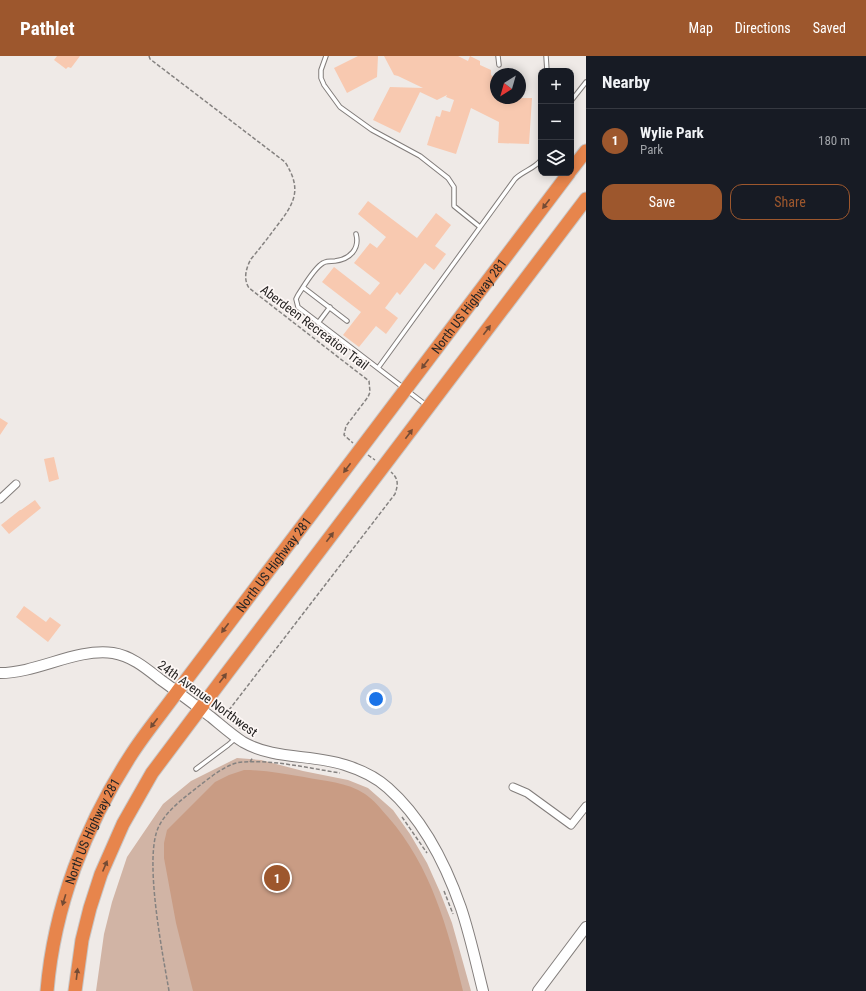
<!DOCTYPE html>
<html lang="en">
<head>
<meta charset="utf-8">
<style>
  :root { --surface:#171b24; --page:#20242c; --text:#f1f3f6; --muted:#9ea1a6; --line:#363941; --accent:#9d572d }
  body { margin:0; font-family:"Roboto Condensed",sans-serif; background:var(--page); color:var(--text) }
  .controls { position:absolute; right:12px; top:12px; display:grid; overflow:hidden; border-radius:8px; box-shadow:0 2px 10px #0003 }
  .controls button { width:36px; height:36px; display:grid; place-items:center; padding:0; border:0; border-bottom:1px solid var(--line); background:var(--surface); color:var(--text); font:20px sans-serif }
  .compass { position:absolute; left:490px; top:12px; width:36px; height:36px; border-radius:50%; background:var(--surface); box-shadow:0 2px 10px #0003; rotate:217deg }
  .you { position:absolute; left:376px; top:643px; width:14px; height:14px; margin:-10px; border:3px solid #fff; border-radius:50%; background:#1a73e8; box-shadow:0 0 0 6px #1a73e833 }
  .badge { display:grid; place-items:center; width:26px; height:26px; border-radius:50%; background:var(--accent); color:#fff; font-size:13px; font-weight:700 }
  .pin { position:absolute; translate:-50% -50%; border:2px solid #fff; box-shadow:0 1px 4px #0006 }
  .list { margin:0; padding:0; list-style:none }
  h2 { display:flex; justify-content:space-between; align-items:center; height:52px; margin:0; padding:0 16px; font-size:17px }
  h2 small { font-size:13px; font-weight:400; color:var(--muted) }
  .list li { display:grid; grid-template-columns:26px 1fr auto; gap:12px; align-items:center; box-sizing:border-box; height:64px; padding:0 16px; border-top:1px solid var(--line) }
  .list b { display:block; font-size:15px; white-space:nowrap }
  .list p { margin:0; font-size:13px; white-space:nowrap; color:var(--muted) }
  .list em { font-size:13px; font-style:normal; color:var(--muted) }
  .actions { display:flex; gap:8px; padding:12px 16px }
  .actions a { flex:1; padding:9px 0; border:1px solid var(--accent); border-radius:12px; text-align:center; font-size:14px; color:var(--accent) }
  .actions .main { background:var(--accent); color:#fff }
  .icon { flex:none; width:22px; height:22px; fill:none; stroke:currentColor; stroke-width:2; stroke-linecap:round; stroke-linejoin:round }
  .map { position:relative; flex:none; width:586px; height:935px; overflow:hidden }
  header { display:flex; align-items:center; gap:24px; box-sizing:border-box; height:56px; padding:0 20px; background:var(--accent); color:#fff }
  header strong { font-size:19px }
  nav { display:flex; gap:22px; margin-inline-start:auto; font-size:14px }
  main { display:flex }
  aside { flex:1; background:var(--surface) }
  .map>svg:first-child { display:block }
  .green { fill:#d1b4a5 }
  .water { fill:#c99c84 }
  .building { fill:#f8c9b0 }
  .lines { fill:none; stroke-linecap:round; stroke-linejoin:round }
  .lane-casing { stroke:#827d7b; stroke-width:5.5 }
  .street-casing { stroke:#827d7b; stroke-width:9 }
  .secondary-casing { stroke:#827d7b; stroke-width:12 }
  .highway-casing { stroke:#c7c6c6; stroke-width:15 }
  .path { stroke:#858280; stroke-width:1.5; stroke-dasharray:4 2; stroke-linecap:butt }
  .lane { stroke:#fff; stroke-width:3.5 }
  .street { stroke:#fff; stroke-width:7 }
  .secondary { stroke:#fff; stroke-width:10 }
  .highway { stroke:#e7854c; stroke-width:13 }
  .oneway { fill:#744b34 }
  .labels { text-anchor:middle; stroke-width:3.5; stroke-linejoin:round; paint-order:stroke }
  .street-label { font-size:13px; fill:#272524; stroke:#fdf7f5 }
</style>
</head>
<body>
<header>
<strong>Pathlet</strong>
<nav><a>Map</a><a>Directions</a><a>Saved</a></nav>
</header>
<main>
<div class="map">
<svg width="586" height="935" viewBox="0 0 586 935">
  <rect width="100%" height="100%" fill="#efeae7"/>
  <path class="green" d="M 237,702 L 261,704 L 303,715 L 348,724 L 368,732 L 393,754 L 410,778 L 427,807 L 440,836 L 452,867 L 471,935 L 96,935 L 104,878 L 112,846 L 127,801 L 163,748 L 191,725 Z"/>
  <path class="water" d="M 244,714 C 264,714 284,718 304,721 C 324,725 347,726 365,738 C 374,744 381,753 388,761 C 431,810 448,873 463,935 L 193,935 L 176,867 L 164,802 L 164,787 L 167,774 L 215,726 L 229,719 Z"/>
  <path class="building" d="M 57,0 L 80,0 L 71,12 L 68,11 L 66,13 L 54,4 Z
    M 358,0 L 378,0 L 377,21 L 347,37 L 334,12 Z
    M 384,0 L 458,0 L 468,5 L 470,0 L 480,5 L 480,9 L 491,14 L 491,19 L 494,21 L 493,40 L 496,41 L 496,42 L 532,42 L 529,88 L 498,87 L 499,66 L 471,52 L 456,98 L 427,89 L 436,60 L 440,61 L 442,54 L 450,56 L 454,44 L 446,41 L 447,39 L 437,44 L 420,36 L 400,77 L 373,64 L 390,31 L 423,32 L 398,20 L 394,19 Z
    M 368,145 L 417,182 L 436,157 L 451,169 L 435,190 L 446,198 L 434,214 L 425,207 L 400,239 L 397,236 L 385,252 L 398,262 L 386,278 L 376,270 L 359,291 L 343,279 L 361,256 L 322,226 L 334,211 L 370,239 L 380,227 L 354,207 L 370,187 L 377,192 L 386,181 L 358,158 Z
    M 0,362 L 8,367 L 0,379 Z
    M 54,401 L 59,423 L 49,426 L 44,403 Z
    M 35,444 L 41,452 L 9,478 L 1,469 L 20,454 L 21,454 Z
    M 24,550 L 46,566 L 50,561 L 61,569 L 48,586 L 16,561 Z"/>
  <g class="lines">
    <defs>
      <path id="lane" d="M 326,0 L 321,14 L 321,22 L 324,29 L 340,51 L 372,74 L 420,100 L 448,122 L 454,131 L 454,150 L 480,171
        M 498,0 L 499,9
        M 546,0 L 547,15
        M 571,45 L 586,26
        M 356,178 C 360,193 350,203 335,205 C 331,205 326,205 323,207 C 314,212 304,230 298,239 L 296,243 L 298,251 L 426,349
        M 304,232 L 347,265
        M 318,267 L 330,251
        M 378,312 L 515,123 C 523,115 534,113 541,104
        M 196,713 L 228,689 L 236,682"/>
      <path id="street" d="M 0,443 L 16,428
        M 513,731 L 527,737 L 571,769 L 586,750"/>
      <path id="secondary" d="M 0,617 C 38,617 75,592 113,597 C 132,600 147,613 161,624 C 178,636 195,649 211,661 C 222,670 232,679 243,686 C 274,704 312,698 345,709 C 361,714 376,721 388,732 C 423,763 446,809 461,852 C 470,879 476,907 483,935
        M 538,935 L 586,871"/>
      <g id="highway">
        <path d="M 571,114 L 586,95"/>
        <path id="s1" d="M 47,935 C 54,851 85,770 131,699 C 145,677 162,657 177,636 L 569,117"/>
        <path d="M 75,935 L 82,884 L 90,852 L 101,818 L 123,768 L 152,717 L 227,617 L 586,143"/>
      </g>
    </defs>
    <use href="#lane" class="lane-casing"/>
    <use href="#street" class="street-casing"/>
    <use href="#secondary" class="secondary-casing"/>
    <use href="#highway" class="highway-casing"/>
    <path class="path" d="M 149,0 L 150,3 L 285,106 C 303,134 294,148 276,171 C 268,182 260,192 251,203 C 246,212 243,223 249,232 L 369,325 L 370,336 L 368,341 L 346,370 L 344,379 L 353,387
      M 368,399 L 375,404
      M 241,673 C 235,668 226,663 229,654 L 395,438 C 398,429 399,423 391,416
      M 250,706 L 253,701
      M 402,761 L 427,797
      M 444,835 L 453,858
      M 169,935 C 163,899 143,801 159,770 C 167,754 185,741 199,730 C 211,721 228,706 244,706 C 275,704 308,712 340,717"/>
    <use href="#lane" class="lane"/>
    <use href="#street" class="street"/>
    <use href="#secondary" class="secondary"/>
    <use href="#highway" class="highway"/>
  </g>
  <defs><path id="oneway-solid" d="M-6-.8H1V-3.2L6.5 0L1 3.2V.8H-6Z"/></defs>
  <g class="oneway">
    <use href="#oneway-solid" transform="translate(546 148) rotate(127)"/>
    <use href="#oneway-solid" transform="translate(487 274) rotate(-53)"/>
    <use href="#oneway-solid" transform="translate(425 308) rotate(127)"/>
    <use href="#oneway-solid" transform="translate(409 378) rotate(-53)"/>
    <use href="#oneway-solid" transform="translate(347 412) rotate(127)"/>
    <use href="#oneway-solid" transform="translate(330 481) rotate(-53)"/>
    <use href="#oneway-solid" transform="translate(225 572) rotate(127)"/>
    <use href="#oneway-solid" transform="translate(223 622) rotate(-53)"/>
    <use href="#oneway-solid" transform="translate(154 667) rotate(127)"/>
    <use href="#oneway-solid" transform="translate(105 810) rotate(-67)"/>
    <use href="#oneway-solid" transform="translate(64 844) rotate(107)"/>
    <use href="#oneway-solid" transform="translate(77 918) rotate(-83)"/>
  </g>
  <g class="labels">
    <g class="street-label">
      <text dy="5" stroke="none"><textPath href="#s1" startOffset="815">North US Highway 281</textPath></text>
      <text transform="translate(315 271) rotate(37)" y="5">Aberdeen Recreation Trail</text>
      <text dy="5" stroke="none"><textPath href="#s1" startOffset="491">North US Highway 281</textPath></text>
      <text transform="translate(208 642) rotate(36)" y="5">24th Avenue Northwest</text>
      <text dy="5" stroke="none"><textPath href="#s1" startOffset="167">North US Highway 281</textPath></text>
    </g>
  </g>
</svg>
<div class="controls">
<button>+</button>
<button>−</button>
<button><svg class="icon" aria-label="layers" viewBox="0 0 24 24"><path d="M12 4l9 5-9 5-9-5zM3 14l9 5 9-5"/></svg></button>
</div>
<svg class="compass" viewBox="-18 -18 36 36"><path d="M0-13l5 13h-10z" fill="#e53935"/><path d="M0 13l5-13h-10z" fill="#9ea1a6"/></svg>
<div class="you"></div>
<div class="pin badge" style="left:277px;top:822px">1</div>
</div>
<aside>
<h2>Nearby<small></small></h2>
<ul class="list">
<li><span class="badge">1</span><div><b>Wylie Park</b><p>Park</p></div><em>180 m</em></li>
</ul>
<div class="actions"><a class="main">Save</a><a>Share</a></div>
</aside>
</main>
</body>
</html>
